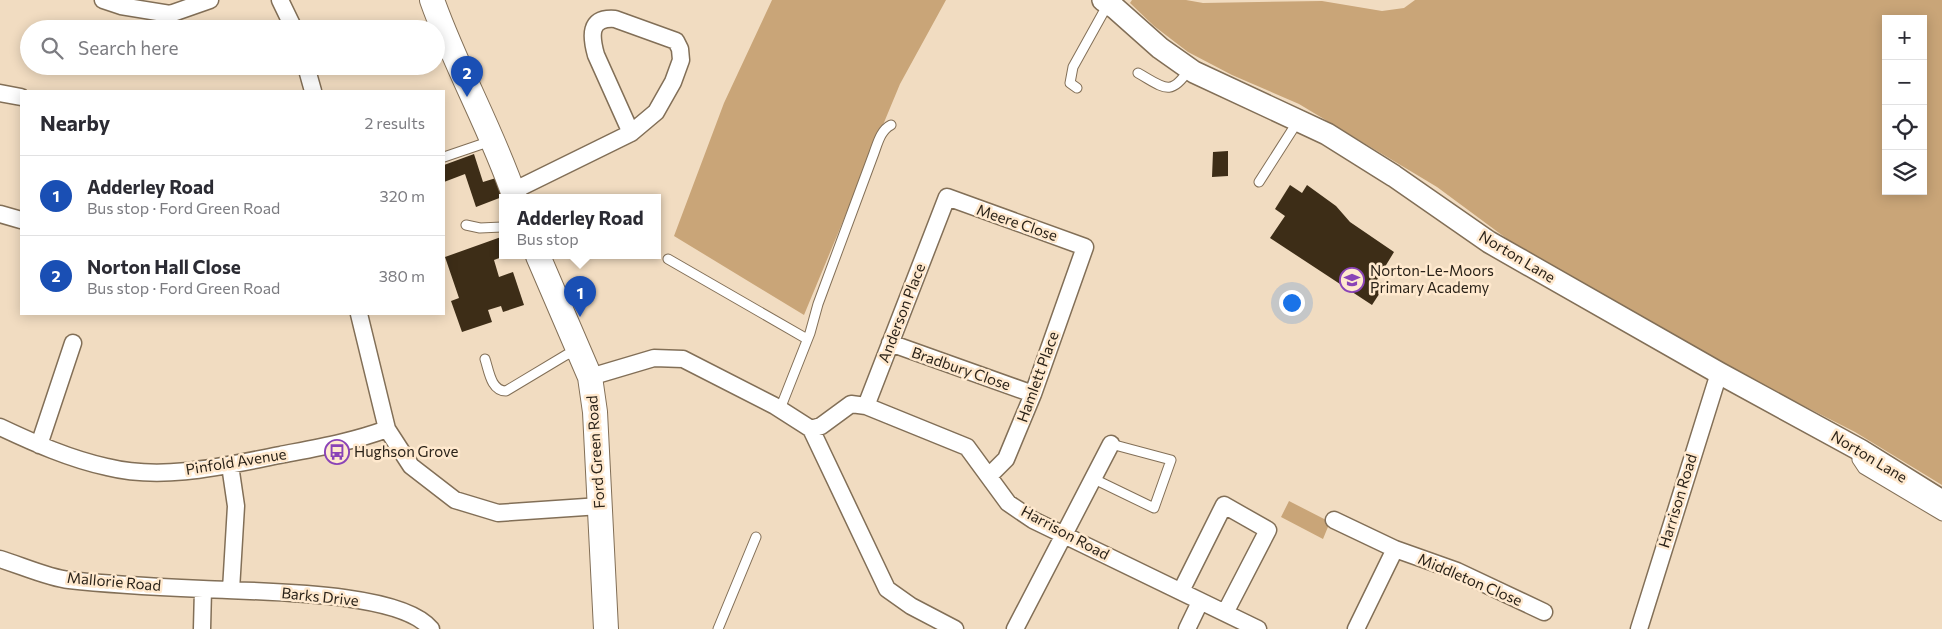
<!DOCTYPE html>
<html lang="en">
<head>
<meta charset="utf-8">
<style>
  :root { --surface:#fff; --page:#f2f2f3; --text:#2b2b33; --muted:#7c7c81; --line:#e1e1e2; --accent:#8a43b7 }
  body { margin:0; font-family:Commissioner,sans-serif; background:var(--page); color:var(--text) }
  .controls { position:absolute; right:15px; top:15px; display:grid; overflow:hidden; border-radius:0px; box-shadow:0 2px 12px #0003 }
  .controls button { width:45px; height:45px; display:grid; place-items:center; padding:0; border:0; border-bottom:1px solid var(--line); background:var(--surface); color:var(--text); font:25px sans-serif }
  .you { position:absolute; left:1291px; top:302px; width:18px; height:18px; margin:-12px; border:4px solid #fff; border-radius:50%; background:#1a73e8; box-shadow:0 0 0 8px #1a73e833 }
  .badge { display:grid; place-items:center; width:32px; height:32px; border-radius:50%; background:var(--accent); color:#fff; font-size:16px; font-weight:700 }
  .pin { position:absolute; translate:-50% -41px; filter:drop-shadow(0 1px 2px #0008) }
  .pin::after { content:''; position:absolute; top:26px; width:18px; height:15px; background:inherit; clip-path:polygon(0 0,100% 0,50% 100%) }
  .popup { position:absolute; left:499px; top:194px; width:162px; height:65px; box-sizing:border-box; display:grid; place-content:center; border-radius:0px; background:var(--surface); filter:drop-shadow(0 1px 4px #0005); font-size:16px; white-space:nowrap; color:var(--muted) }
  .popup b { font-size:19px; color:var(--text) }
  .popup::after { content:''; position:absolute; left:50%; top:100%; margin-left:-10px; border:10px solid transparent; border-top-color:var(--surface) }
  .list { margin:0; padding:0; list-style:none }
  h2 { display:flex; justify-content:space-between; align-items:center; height:65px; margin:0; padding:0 20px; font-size:21px }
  h2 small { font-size:16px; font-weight:400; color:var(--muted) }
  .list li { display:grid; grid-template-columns:32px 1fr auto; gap:15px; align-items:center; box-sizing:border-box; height:80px; padding:0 20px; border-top:1px solid var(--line) }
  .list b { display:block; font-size:19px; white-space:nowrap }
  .list p { margin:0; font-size:16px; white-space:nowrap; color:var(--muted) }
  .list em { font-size:16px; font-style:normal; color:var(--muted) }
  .icon { flex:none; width:28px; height:28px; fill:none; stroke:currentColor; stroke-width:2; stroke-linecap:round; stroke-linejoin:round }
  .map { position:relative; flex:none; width:1942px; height:629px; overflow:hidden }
  .search { position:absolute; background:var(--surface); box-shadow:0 2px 12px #0003; left:20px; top:20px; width:425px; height:55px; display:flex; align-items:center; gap:12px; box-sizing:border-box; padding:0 18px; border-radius:28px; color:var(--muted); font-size:19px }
  .panel { position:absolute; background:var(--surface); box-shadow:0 2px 12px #0003; left:20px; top:90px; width:425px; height:225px; border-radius:0px }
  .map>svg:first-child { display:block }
  .green { fill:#c9a578; fill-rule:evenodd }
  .building { fill:#3d2d17 }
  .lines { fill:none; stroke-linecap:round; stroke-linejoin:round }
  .service-casing { stroke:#826f57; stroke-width:11 }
  .minor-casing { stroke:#826f57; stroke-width:19 }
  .tertiary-casing { stroke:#826f57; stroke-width:24 }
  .secondary-casing { stroke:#826f57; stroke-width:26 }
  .service { stroke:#fff; stroke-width:9 }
  .minor { stroke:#fff; stroke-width:16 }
  .tertiary { stroke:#fff; stroke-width:21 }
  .secondary { stroke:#fff; stroke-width:24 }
  .labels { text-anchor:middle; stroke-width:5; stroke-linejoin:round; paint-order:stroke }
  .street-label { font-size:15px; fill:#2b2319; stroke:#ffe9ce }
  .poi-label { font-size:15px; fill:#2b2319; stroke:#ffe9ce; text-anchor:start }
</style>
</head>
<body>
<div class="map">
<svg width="1942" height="629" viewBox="0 0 1942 629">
  <rect width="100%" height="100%" fill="#f1dcc1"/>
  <path class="green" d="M 772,0 L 946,0 L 900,84 L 804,315 L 674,236 L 724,103 Z
    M 1132,0 L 1186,0 L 1203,3 L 1322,1 L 1382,11 L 1404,8 L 1415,0 L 1942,0 L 1942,485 L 1855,432 L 1716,361 L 1514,244 L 1437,187 L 1299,104 L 1232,75 L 1188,52 L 1154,26 L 1130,3 ZM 1886,19 L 1923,19 L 1923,191 L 1886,191 Z
    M 1289,501 L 1330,522 L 1323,539 L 1281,517 Z"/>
  <path class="building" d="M 1228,151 L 1228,176 L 1212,177 L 1213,152 Z
    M 474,154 L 483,182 L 496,178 L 502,197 L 476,207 L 465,174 L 444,182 L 444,165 Z
    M 1290,185 L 1302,193 L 1307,185 L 1336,206 L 1350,222 L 1394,252 L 1377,280 L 1385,285 L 1372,305 L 1270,238 L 1285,216 L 1275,209 Z
    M 501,237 L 502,257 L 494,260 L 499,277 L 513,272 L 524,305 L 503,312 L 501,306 L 488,310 L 492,322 L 462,332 L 451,301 L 459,298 L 445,257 Z"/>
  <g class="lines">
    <defs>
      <path id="service" d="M 1138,73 C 1163,87 1171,98 1189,69
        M 1077,88 L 1070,83 L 1073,67 L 1108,4
        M 444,157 L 491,141
        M 1259,182 L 1298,121
        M 466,225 L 480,228 L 502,227
        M 668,259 L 807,339
        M 485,359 C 489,371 491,391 506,391 L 566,355 L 579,350
        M 780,409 L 810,333 L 818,304 L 874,153 C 878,142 881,130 891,125
        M 1857,450 L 1857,460 L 1863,469 L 1942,516
        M 1094,479 L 1154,508 L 1171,460 L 1111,444
        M 718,629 L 756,537"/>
      <path id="minor" d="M 103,0 L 121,6 L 170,14 L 210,0
        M 280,0 L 294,29
        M 306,66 L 313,91
        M 0,93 L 21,97
        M 513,191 L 631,133 L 656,112 L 673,82 L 681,60 L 680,49 L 676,41 L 615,19 C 588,17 591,37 596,55 L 631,133
        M 0,214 L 21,220
        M 359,314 L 387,429 L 411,466 L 455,500 L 498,513 L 600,506
        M 890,343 L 1033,394
        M 590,377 L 654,358 L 683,359 L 775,406 L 811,429 L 887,589 L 911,606 L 955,629
        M 866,406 L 947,197 L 1085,247 L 1033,394 L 1006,459 L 989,476
        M 0,427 C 34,443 70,459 107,467 C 163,481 224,466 280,455 C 316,448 352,442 387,429
        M 811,429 L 821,426 L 851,404 L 866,406 L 967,447 L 1008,503 L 1033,520 L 1258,629
        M 39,445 L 73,343
        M 230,465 L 236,506 L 231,590
        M 1334,520 L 1395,549 L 1457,571 L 1544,612
        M 0,559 C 20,565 49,578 69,580 C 113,585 158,587 203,589 C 252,592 400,590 431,629
        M 1181,591 L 1224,505 L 1268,530 L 1225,613
        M 202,629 L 203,589
        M 1015,629 L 1111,444
        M 1187,629 L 1200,602
        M 1356,629 L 1395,549
        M 1639,629 L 1719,373"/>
      <path id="tertiary" d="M 1103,0 L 1115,8 L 1160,48 L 1194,72 L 1327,134 L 1394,176 L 1489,242 L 1719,373 L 1860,450 L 1942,501"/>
      <path id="secondary" d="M 432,0 C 456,68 492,130 515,198
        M 538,256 L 590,377 L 595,412 L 606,629"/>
    </defs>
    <use href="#service" class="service-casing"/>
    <use href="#minor" class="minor-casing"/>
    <use href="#tertiary" class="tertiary-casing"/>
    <use href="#secondary" class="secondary-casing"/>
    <use href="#service" class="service"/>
    <use href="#minor" class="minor"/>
    <use href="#tertiary" class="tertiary"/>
    <use href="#secondary" class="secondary"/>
  </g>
  <defs>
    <symbol id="school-ring" viewBox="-11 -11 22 22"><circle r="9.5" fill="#ffe9ce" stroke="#8a43b7" stroke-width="1.5"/><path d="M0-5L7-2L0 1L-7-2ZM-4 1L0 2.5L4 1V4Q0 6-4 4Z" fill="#8a43b7"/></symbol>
    <symbol id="bus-ring" viewBox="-11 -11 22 22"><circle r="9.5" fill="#ffe9ce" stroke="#8a43b7" stroke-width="1.5"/><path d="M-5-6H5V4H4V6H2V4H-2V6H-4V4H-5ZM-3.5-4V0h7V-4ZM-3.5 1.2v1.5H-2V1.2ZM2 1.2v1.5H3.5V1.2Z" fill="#8a43b7"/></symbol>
  </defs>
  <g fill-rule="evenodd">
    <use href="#school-ring" x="1338" y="266" width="28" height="28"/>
    <use href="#bus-ring" x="323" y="438" width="28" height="28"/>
  </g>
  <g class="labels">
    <g class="street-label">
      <text transform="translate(1017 223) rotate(19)" y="5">Meere Close</text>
      <text transform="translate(1517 257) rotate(31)" y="5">Norton Lane</text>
      <text transform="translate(902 313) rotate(-69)" y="5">Anderson Place</text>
      <text transform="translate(961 369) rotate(19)" y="5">Bradbury Close</text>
      <text transform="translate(1038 377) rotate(-70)" y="5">Hamlett Place</text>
      <text transform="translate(596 452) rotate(-94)" y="5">Ford Green Road</text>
      <text transform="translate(1869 457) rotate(31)" y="5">Norton Lane</text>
      <text transform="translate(236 462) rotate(-9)" y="5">Pinfold Avenue</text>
      <text transform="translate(1678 501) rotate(-73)" y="5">Harrison Road</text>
      <text transform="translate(1065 533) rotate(28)" y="5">Harrison Road</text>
      <text transform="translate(1470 580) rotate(23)" y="5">Middleton Close</text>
      <text transform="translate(114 582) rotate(5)" y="5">Mallorie Road</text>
      <text transform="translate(320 597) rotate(6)" y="5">Barks Drive</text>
    </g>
    <g class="poi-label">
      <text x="1370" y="276">Norton-Le-Moors<tspan x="1370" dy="17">Primary Academy</tspan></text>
      <text x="354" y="457">Hughson Grove</text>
    </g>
  </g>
</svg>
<div class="controls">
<button>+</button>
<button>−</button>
<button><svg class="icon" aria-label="locate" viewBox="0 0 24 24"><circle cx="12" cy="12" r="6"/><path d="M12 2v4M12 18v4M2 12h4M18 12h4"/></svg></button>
<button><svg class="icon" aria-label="layers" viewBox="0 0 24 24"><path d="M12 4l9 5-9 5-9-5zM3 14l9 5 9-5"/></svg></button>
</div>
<div class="you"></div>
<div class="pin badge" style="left:580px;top:317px;background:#1a4fb4">1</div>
<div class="popup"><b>Adderley Road</b>Bus stop</div>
<div class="pin badge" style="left:467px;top:97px;background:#1a4fb4">2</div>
<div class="search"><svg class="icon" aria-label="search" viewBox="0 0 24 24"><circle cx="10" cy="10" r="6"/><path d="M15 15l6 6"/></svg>Search here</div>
<section class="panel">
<h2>Nearby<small>2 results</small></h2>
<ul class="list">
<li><span class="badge" style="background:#1a4fb4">1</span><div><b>Adderley Road</b><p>Bus stop · Ford Green Road</p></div><em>320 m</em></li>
<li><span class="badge" style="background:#1a4fb4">2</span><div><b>Norton Hall Close</b><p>Bus stop · Ford Green Road</p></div><em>380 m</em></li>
</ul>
</section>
</div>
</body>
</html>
